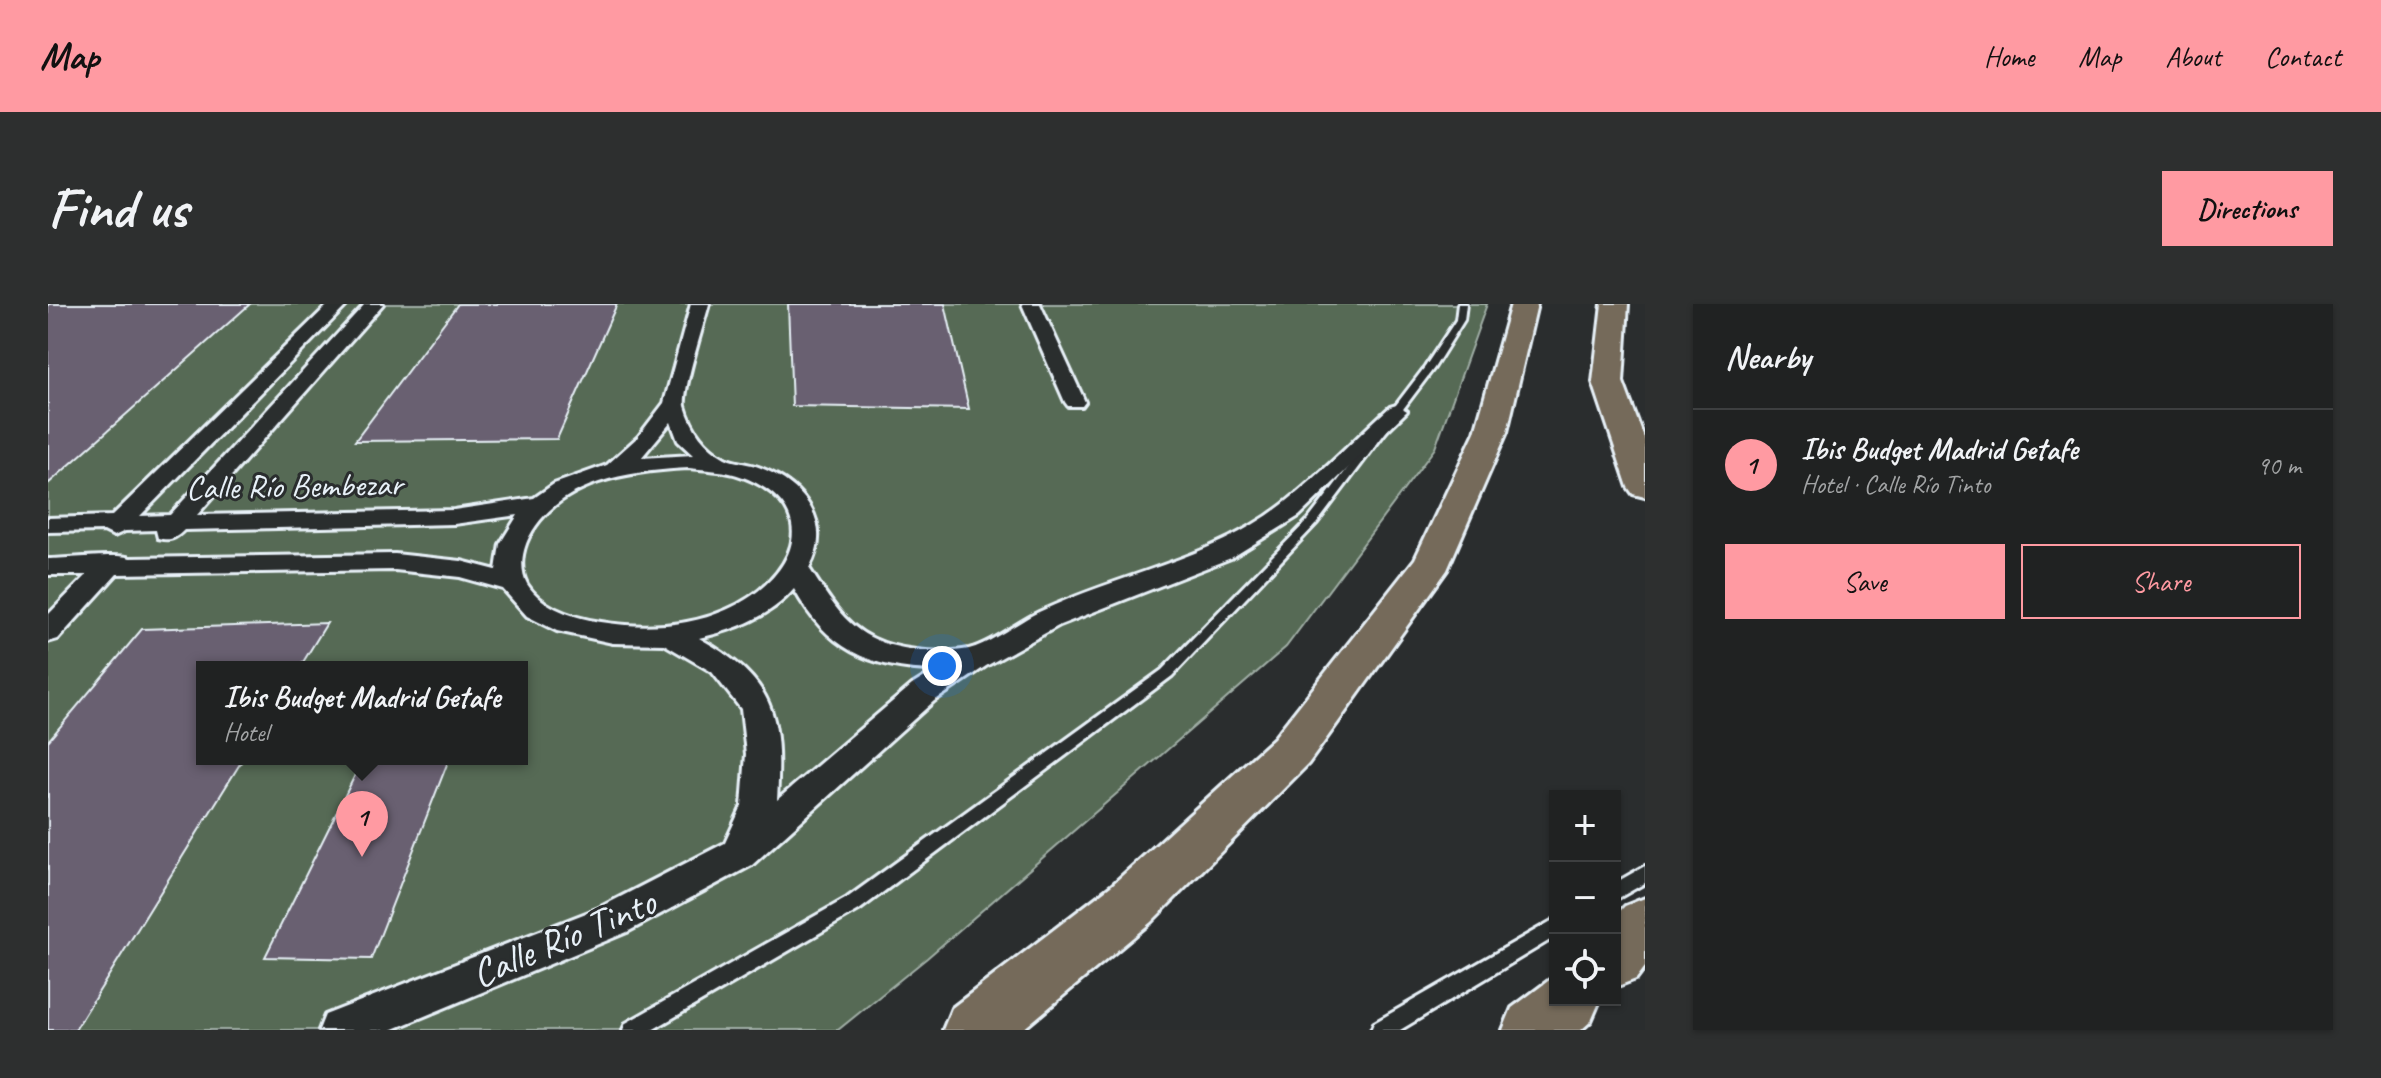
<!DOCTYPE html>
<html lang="en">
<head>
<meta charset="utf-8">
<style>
  :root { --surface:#202222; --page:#2d2f2f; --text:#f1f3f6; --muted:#a2a4a5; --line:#3d3f40; --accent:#ff9aa2 }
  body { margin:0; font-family:Caveat,sans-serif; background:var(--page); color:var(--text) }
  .controls { position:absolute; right:24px; bottom:24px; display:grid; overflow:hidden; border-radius:0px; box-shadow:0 2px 6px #0004 }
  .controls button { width:72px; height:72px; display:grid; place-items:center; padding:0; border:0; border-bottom:2px solid var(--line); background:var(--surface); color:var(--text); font:40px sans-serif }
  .you { position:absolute; left:894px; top:362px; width:28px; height:28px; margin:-20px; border:6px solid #fff; border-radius:50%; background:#1a73e8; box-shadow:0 0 0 12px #1a73e833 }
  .badge { display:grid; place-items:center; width:52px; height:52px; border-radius:50%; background:var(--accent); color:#111; font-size:26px; font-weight:700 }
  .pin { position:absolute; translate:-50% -66px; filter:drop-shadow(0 2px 4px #0008) }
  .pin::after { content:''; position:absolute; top:42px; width:28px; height:24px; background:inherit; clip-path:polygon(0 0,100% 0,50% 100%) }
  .popup { position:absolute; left:148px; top:357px; width:332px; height:104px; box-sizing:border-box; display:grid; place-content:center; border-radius:0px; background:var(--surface); filter:drop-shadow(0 2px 6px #0005); font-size:26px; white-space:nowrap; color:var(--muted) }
  .popup b { font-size:30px; color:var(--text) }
  .popup::after { content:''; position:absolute; left:50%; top:100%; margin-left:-16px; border:16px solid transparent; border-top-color:var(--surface) }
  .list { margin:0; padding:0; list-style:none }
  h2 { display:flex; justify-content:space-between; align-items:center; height:104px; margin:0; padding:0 32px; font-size:34px }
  h2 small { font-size:26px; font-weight:400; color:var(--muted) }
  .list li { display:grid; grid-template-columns:52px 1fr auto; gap:24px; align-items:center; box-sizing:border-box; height:112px; padding:0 32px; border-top:2px solid var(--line) }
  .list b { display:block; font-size:30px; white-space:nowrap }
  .list p { margin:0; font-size:26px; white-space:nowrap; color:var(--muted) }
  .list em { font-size:26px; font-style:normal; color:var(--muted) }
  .actions { display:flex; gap:16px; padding:24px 32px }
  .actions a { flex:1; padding:18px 0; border:2px solid var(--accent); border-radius:0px; text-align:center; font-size:28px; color:var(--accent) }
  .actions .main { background:var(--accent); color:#111 }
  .icon { flex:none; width:44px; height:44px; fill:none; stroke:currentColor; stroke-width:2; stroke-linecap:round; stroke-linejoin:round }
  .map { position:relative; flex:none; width:1597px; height:726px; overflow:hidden; border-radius:0px }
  header { display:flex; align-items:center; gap:48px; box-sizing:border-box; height:112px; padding:0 40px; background:var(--accent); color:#111 }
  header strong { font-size:38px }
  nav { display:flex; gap:44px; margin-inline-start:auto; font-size:28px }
  .intro { display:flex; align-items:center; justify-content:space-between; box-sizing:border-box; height:192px; padding:0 48px }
  h1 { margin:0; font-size:56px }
  .button { padding:20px 36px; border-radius:0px; background:var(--accent); color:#111; font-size:28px; font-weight:700 }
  main { display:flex; gap:48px; padding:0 48px }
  aside { flex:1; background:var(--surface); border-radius:0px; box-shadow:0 2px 6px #0004 }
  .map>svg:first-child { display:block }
  .green { fill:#576a55; stroke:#a0aea6; stroke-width:2; fill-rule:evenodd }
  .building { fill:#696071; stroke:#e8f1f8; stroke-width:2 }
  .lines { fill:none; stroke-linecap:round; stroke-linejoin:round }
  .service-casing { stroke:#e8f1f8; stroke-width:6 }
  .minor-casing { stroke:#e8f1f8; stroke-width:6 }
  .motorway-casing { stroke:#e8f1f8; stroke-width:6 }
  .service { fill:#2a2d2e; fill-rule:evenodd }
  .minor { fill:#2a2d2e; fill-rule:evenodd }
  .motorway { fill:#746a5a; fill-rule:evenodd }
  .labels { text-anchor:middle; stroke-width:6; stroke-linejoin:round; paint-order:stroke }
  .street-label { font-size:34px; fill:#e8f1f8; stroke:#2a2d2e }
  .near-street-label { font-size:40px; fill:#e8f1f8; stroke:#2a2d2e }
</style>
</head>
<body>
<header>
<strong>Map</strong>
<nav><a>Home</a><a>Map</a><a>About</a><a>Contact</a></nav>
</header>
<div class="intro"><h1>Find us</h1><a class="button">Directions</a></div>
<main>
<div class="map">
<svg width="1597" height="726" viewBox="0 0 1597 726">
  <rect width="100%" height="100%" fill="#2a2d2e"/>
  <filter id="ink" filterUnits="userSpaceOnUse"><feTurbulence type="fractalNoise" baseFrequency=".0125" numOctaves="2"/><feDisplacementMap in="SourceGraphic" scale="16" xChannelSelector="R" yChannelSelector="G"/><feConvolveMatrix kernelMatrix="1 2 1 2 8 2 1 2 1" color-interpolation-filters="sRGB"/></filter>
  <g filter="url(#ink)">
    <path class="green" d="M 0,0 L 1439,0 L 1387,144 L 1238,343 L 879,654 L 790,726 L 0,726 ZM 154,363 L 474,363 L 474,455 L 154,455 Z"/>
    <path class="building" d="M 0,0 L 202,0 L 0,180 Z
      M 410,0 L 569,0 L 509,135 L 307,137 Z
      M 740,0 L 897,0 L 921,105 L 744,102 Z
      M 279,319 L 252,363 L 154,363 L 154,455 L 195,455 L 27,726 L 0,726 L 0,437 L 94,325 Z
      M 315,455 L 401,455 L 323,655 L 217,653 Z"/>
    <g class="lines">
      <defs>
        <path id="service" d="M 1410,0 L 1418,0 L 1416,16 L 1386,64 L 1269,219 L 1124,372 L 811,606 L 604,726 L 575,726 L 578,719 L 799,594 L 1114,366 L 1261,215 L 1377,63 L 1408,16 Z
          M 1597,562 L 1597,579 L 1567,596 L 1567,579 Z
          M 1507,615 L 1507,633 L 1352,726 L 1323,726 L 1326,719 Z"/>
        <path id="minor" d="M 281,0 L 300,0 L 92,212 L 122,211 L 317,0 L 335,0 L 149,211 L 406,206 L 486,194 L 506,180 L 559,161 L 590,133 L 616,99 L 643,0 L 661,0 C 656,19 634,87 637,102 C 643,124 657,143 677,154 C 687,159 701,159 713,164 C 756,181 786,219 761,264 C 782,296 798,326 836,339 C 859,347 897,350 921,345 C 942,340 970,318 991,308 C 1071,270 1163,256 1234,201 C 1272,172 1306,135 1342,103 L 1349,101 L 1359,107 L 1251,212 L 1183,254 L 1012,321 L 938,362 L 886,397 L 704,561 L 579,628 L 343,726 L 271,726 L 277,711 L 551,604 L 677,539 L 694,502 L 698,450 L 693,405 L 664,368 L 616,340 L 565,339 L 509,327 L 479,312 L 455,285 L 412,273 L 347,266 L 69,270 L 10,335 L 0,338 L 0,311 L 39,271 L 0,271 L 0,255 C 18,255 71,249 82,254 L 347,250 L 413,257 L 448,266 L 452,240 L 470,211 L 406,220 L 136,226 C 127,235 122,237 110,234 L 108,226 L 77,227 L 66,232 L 56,227 L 0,228 L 0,214 L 64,212 ZM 623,118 L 630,137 L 645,151 L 593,154 ZM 641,164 C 659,166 678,166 695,173 C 780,206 744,278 678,306 C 640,323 594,325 553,318 C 527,314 494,304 479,280 C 471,265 474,247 481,233 C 511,176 583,167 641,164 ZM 746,285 C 778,344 821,365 888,366 L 864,381 L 729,496 C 734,413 728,377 651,334 C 686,326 722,313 746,285 Z
          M 974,0 L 992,0 L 1037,98 L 1034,102 L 1020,102 L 1017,98 Z"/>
        <path id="motorway" d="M 1463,0 L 1489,0 L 1459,128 L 1399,266 L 1260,460 L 1103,618 L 974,726 L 895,726 L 904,704 L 1063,582 L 1226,434 L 1367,255 L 1427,128 Z
          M 1554,0 L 1580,0 L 1575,78 L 1597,137 L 1597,193 L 1585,190 L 1580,183 L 1545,78 Z
          M 1597,594 L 1597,663 L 1588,675 L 1567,683 L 1567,612 L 1577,602 Z
          M 1507,672 L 1507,696 L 1552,696 L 1543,717 L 1533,726 L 1455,726 L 1464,704 Z"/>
      </defs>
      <use href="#service" class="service-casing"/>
      <use href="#minor" class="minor-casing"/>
      <use href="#motorway" class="motorway-casing"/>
      <use href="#service" class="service"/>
      <use href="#minor" class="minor"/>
      <use href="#motorway" class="motorway"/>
    </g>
  </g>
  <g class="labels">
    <g class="street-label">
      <text transform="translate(246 181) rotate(-1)" y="12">Calle Río Bembezar</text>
    </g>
    <g class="near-street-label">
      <text transform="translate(515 633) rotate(-23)" y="14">Calle Río Tinto</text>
    </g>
  </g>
</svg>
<div class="controls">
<button>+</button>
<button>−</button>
<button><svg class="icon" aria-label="locate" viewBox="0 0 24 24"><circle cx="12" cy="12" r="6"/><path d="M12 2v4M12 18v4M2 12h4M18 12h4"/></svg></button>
</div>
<div class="you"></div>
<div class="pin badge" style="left:314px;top:553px">1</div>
<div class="popup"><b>Ibis Budget Madrid Getafe</b>Hotel</div>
</div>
<aside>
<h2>Nearby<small></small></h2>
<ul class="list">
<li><span class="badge">1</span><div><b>Ibis Budget Madrid Getafe</b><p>Hotel · Calle Río Tinto</p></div><em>90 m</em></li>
</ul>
<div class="actions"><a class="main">Save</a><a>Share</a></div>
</aside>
</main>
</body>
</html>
